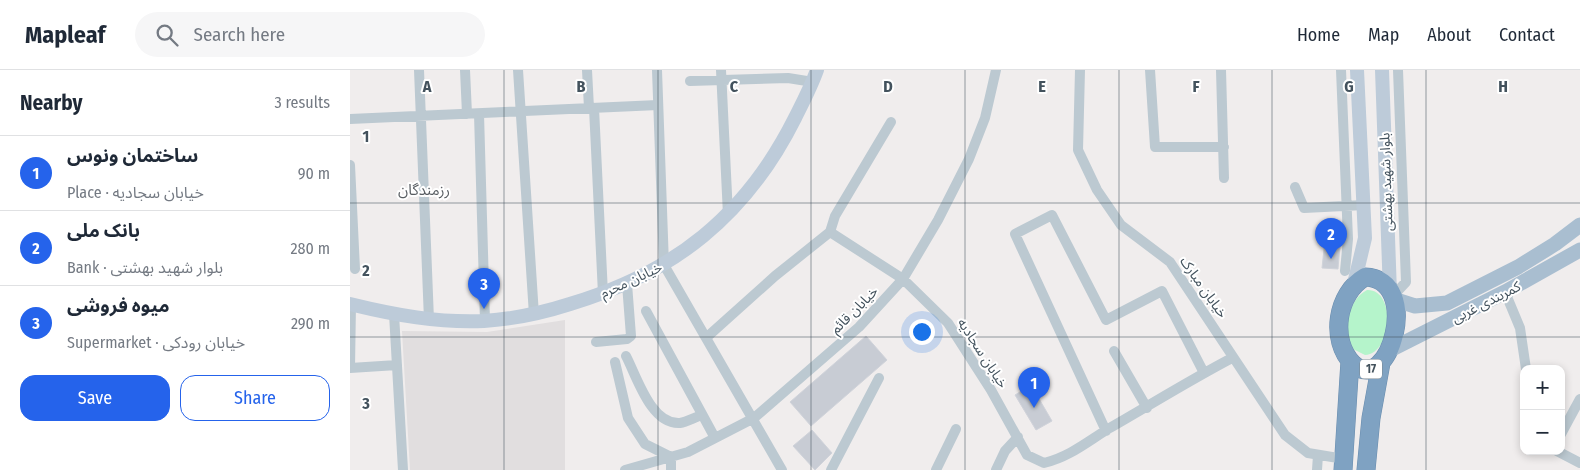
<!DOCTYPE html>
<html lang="en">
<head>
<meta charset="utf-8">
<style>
  :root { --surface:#fff; --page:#f6f6f7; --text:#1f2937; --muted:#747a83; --line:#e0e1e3; --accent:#2563eb }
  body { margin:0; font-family:"Fira Sans Condensed","Noto Sans Arabic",sans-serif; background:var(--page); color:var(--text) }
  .controls { position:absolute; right:15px; bottom:15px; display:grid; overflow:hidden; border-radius:10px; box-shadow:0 2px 8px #0003 }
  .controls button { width:45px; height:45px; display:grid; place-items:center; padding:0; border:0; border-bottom:1px solid var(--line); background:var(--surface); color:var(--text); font:25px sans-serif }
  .you { position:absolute; left:571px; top:261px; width:18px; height:18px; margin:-12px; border:4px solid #fff; border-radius:50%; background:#1a73e8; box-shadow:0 0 0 8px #1a73e833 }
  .badge { display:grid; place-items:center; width:32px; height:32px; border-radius:50%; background:var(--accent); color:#fff; font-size:16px; font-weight:700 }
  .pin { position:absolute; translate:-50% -41px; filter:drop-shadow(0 1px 2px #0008) }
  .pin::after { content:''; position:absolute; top:26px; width:18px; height:15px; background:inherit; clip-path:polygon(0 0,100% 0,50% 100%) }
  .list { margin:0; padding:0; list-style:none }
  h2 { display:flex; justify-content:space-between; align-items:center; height:65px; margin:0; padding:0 20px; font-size:21px }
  h2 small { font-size:16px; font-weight:400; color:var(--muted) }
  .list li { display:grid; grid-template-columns:32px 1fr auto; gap:15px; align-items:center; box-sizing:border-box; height:75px; padding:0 20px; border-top:1px solid var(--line) }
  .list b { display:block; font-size:19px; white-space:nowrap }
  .list p { margin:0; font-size:16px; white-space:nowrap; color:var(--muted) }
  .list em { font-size:16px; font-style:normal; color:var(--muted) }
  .actions { display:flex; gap:10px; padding:15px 20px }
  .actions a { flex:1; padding:11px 0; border:1px solid var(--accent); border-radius:15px; text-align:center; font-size:18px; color:var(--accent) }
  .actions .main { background:var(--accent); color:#fff }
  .icon { flex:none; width:28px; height:28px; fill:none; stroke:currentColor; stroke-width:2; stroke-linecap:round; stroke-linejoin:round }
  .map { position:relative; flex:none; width:1230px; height:400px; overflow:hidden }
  header { display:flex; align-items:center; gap:30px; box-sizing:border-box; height:70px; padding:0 25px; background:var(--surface); border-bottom:1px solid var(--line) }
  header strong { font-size:24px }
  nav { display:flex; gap:28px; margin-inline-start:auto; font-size:18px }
  .search { width:350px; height:45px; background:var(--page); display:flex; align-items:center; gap:12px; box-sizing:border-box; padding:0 18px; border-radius:28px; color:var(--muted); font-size:19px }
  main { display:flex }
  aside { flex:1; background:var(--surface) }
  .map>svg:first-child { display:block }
  .education { fill:#e1dedf }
  .green { fill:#b5f4cb }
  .building { fill:#c8ccd4; stroke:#d0d3da }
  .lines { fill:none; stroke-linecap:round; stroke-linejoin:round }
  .highway-casing { stroke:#6a8dae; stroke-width:19 }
  .street { stroke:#bcc9d1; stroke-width:10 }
  .secondary { stroke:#bdcbd9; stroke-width:14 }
  .primary { stroke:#a9bed0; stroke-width:15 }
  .highway { stroke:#7fa2c2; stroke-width:18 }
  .grid { fill:none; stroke:#43525d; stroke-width:1; stroke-opacity:0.55 }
  .labels { text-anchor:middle; stroke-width:4; stroke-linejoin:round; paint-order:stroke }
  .shield { fill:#fff; stroke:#7b868e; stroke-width:1 }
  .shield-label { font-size:12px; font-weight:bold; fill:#43525d }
  .street-label { font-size:14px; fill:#43525d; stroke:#fff }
  .neighbourhood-label { font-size:15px; fill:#595e63; stroke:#fff }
  .grid-label { font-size:16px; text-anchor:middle; font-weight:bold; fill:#43525d; stroke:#fff; stroke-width:4; stroke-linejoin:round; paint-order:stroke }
</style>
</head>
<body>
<header>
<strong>Mapleaf</strong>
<div class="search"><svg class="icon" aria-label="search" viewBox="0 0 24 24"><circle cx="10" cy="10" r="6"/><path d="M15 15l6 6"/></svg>Search here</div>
<nav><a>Home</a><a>Map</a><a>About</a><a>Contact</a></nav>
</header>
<main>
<aside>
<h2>Nearby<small>3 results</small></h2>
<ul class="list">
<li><span class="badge">1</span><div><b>ساختمان ونوس</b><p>Place · خیابان سجادیه</p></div><em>90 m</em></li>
<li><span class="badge">2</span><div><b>بانک ملی</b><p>Bank · بلوار شهید بهشتی</p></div><em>280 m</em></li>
<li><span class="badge">3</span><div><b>میوه فروشی</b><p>Supermarket · خیابان رودکی</p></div><em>290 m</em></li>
</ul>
<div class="actions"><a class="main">Save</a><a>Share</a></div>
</aside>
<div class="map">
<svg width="1230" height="400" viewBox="0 0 1230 400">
  <rect width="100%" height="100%" fill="#f0eded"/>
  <path class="education" d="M 215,250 L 215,400 L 60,400 L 52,261 L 137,262 Z"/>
  <path class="green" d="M 1017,220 C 1046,219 1043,283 1015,285 L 1003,279 C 993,259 997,231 1017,220 Z"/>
  <path class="building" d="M 991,163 L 988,199 L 972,198 L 974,179 L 970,164 Z
    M 516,266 L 537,290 L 461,356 L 440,332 Z
    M 681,315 L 702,351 L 686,360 L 665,325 Z
    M 462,360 L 482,383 L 465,400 L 443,376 Z"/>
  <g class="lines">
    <defs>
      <path id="highway" d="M 1015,207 C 1073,208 1039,328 1003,294 C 979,270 987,223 1015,207 Z
        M 993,400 L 1000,291
        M 1016,400 L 1021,348 L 1031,293"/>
    </defs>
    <use href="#highway" class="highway-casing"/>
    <path class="street" d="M 69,0 L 79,250
      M 115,0 L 117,44
      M 168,0 L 184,245
      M 237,0 L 239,38
      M 307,0 L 314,195 L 432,400
      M 371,0 L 378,145
      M 730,0 L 728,80 L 747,120 L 771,155 L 820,192 L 935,365 L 958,383 L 994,389
      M 800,0 L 805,77 L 874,77
      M 871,0 L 874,108
      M 991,0 L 998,169 L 995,201
      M 340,11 L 438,8 L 463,12
      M 244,38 L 253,224
      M 129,44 L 135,251
      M 0,49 L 308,35
      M 0,95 L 5,199
      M 945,117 L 954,138 L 1014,135
      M 480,162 L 553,209 L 598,253 L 641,320 L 677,385 L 694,393 C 719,387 737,372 758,359 C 800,335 840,310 882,288
      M 480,162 L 485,146 L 541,52
      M 1155,222 L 1170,258 L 1176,299
      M 1042,227 L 1056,212 L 1048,0
      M 296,241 L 365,368
      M 44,244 L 53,400
      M 357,267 L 425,206 L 480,162
      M 246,272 L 277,269 L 281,266 L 277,214
      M 764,281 L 797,338
      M 276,286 C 287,307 301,355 330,353 C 337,352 345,347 352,345
      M 265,292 L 278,348 L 295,374 L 321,387 L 321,400
      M 0,298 L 1,234
      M 0,298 L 47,295
      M 756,361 L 665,164 L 702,145 L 756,250 L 812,221 L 854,303
      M 1211,364 L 1230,329
      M 1207,381 L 1230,393
      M 275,400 L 338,382 L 404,348 L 509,257 L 553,209 L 588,150 L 619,89 L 635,48 L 646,0
      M 481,400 L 529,308
      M 586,400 L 606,359
      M 646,400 L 655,381 L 668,367
      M 967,400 L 968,385"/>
    <path class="secondary" d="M 1032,0 L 1040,223
      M 1004,214 L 1015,168 L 1007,0
      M 0,234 C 45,245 88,253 134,251 C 164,249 192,243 220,234 C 324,203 396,146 445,48 C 453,32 461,17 467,0"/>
    <path class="primary" d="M 1043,229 L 1065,236 L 1097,233 L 1168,197 L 1205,174 L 1230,155
      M 1040,280 L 1155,222 L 1230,180"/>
    <use href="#highway" class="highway"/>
  </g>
  <path class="grid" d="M 154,0 L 154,400M 308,0 L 308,400M 461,0 L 461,400M 615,0 L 615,400M 769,0 L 769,400M 922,0 L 922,400M 1076,0 L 1076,400M 0,133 L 1230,133M 0,267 L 1230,267"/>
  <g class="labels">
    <rect class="shield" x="1010" y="289.5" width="22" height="19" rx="4"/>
    <g class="shield-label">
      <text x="1021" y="303">17</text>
    </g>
    <g class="street-label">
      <text transform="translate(1036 112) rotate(-92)" y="5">بلوار شهید بهشتی</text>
      <text transform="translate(281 210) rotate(-25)" y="5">خیابان محرم</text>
      <text transform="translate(854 217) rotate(55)" y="5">خیابان مبارک</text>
      <text transform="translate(1136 232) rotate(-27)" y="5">کمربندی غربی</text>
      <text transform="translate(504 240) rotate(-45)" y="5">خیابان قائم</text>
      <text transform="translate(633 283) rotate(57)" y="5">خیابان سجادیه</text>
    </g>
    <g class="neighbourhood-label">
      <text x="74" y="125">رزمندگان</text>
    </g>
  </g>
  <g class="grid-label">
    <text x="77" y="22">A</text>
    <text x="231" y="22">B</text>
    <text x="384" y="22">C</text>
    <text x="538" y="22">D</text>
    <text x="692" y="22">E</text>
    <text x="846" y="22">F</text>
    <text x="999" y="22">G</text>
    <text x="1153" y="22">H</text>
    <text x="16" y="72">1</text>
    <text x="16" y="206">2</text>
    <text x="16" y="339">3</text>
  </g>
</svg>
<div class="controls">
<button>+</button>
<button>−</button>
</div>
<div class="you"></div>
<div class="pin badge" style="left:684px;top:338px">1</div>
<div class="pin badge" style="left:981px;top:189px">2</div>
<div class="pin badge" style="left:134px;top:239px">3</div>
</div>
</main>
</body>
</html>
